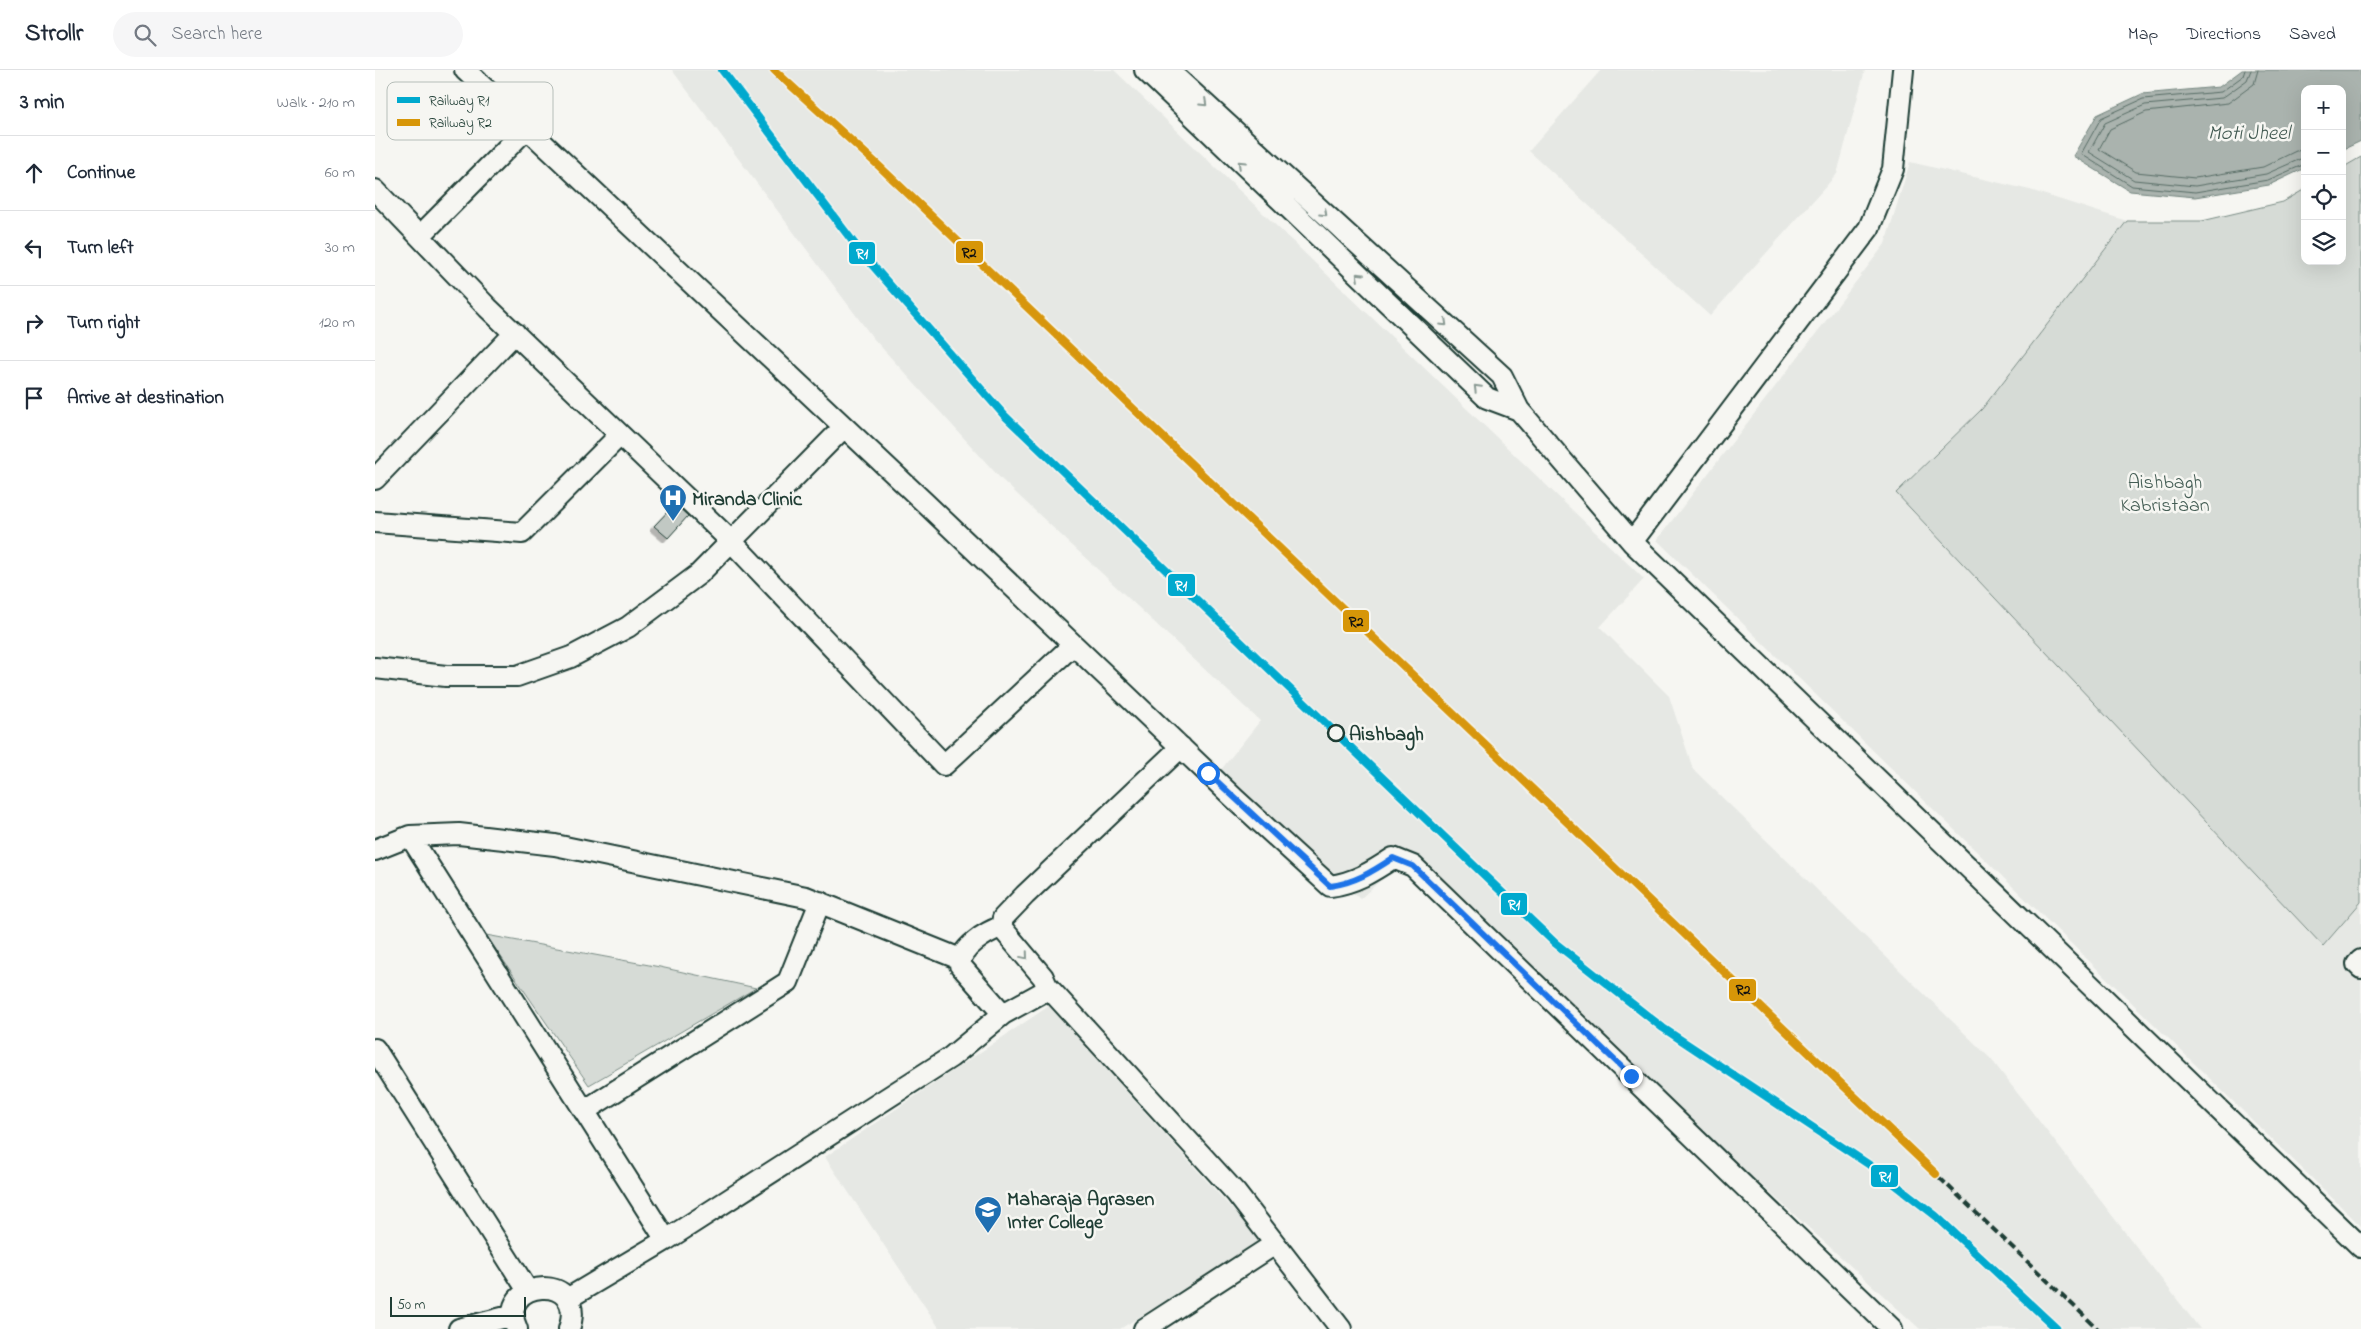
<!DOCTYPE html>
<html lang="en">
<head>
<meta charset="utf-8">
<style>
  :root { --surface:#fff; --page:#f6f6f7; --text:#1f2937; --muted:#747a83; --line:#e0e1e3 }
  body { margin:0; font-family:"Indie Flower",sans-serif; background:var(--page); color:var(--text) }
  .controls { position:absolute; right:15px; top:15px; display:grid; overflow:hidden; border-radius:10px; box-shadow:0 5px 20px #0002 }
  .controls button { width:45px; height:45px; display:grid; place-items:center; padding:0; border:0; border-bottom:1px solid var(--line); background:var(--surface); color:var(--text); font:25px sans-serif }
  .scale { position:absolute; left:15px; bottom:12px; width:136px; box-sizing:border-box; padding-left:5px; border:2px solid #1f3d34; border-top:0; font-size:14px; line-height:18px; white-space:nowrap; color:#1f3d34; -webkit-text-stroke:4px #f6f6f2; paint-order:stroke }
  .stop { position:absolute; width:15px; height:15px; margin:-11px; border:4px solid #1a73e8; border-radius:50%; background:#fff }
  .stop.end { background:#1a73e8; border-color:#fff; box-shadow:0 1px 5px #0008 }
  .list { margin:0; padding:0; list-style:none }
  h2 { display:flex; justify-content:space-between; align-items:center; height:65px; margin:0; padding:0 20px; font-size:21px }
  h2 small { font-size:16px; font-weight:400; color:var(--muted) }
  .list li { display:grid; grid-template-columns:32px 1fr auto; gap:15px; align-items:center; box-sizing:border-box; height:75px; padding:0 20px; border-top:1px solid var(--line) }
  .list b { display:block; font-size:19px; white-space:nowrap }
  .list em { font-size:16px; font-style:normal; color:var(--muted) }
  .icon { flex:none; width:28px; height:28px; fill:none; stroke:currentColor; stroke-width:2; stroke-linecap:round; stroke-linejoin:round }
  .map { position:relative; flex:none; width:1986px; height:1259px; overflow:hidden }
  header { display:flex; align-items:center; gap:30px; box-sizing:border-box; height:70px; padding:0 25px; background:var(--surface); border-bottom:1px solid var(--line) }
  header strong { font-size:24px }
  nav { display:flex; gap:28px; margin-inline-start:auto; font-size:18px }
  .search { width:350px; height:45px; background:var(--page); display:flex; align-items:center; gap:12px; box-sizing:border-box; padding:0 18px; border-radius:28px; color:var(--muted); font-size:19px }
  main { display:flex }
  aside { flex:1; background:var(--surface) }
  .map>svg:first-child { display:block }
  .built { fill:#e6e8e4 }
  .green { fill:#d6dbd6; stroke:#7a8c85 }
  .water { fill:#aab3ae; stroke:#72847d }
  .lines { fill:none; stroke-linecap:round; stroke-linejoin:round }
  .shore { stroke:#576c65; stroke-width:1 }
  .building { fill:#c1c8c3; stroke:#1f3d34; filter:url(#shadow) }
  .minor-casing { stroke:#1f3d34; stroke-width:24 }
  .minor { stroke:#f6f6f2; stroke-width:20 }
  .rail { stroke:#1f3d34; stroke-width:4; stroke-dasharray:8 4; stroke-linecap:butt }
  .rail-1-casing { stroke:#f6f6f2; stroke-width:11 }
  .rail-2-casing { stroke:#f6f6f2; stroke-width:11 }
  .rail-1 { stroke:#00a9ce; stroke-width:8 }
  .rail-2 { stroke:#d79608; stroke-width:8 }
  .oneway { stroke:#8a9a93 }
  .route { stroke:#1a73e8; stroke-width:6 }
  .stop-dot { fill:#f6f6f2; stroke:#1f3d34; stroke-width:2.5 }
  .labels { text-anchor:middle; stroke-width:5; stroke-linejoin:round; paint-order:stroke }
  .park-label { font-size:20px; fill:#445d54; stroke:#f6f6f2 }
  .poi-label { font-size:20px; font-weight:bold; fill:#1f3d34; stroke:#f6f6f2; text-anchor:start }
  .stop-label { font-size:20px; font-weight:bold; fill:#1f3d34; stroke:#f6f6f2; text-anchor:start }
  .water-label { font-size:21px; font-style:italic; fill:#425a52; stroke:#f6f6f2 }
  .key { fill:#f6f6f2; stroke:#b6beb9; stroke-width:1 }
  .key-label { font-size:14px; fill:#1f3d34 }
  .line-badge { stroke:#f6f6f2; stroke-width:2 }
  .badge-label { font-size:14px; text-anchor:middle; font-weight:bold; fill:#fff }
  .pale-badge-label { font-size:14px; text-anchor:middle; font-weight:bold; fill:#111 }
</style>
</head>
<body>
<header>
<strong>Strollr</strong>
<div class="search"><svg class="icon" aria-label="search" viewBox="0 0 24 24"><circle cx="10" cy="10" r="6"/><path d="M15 15l6 6"/></svg>Search here</div>
<nav><a>Map</a><a>Directions</a><a>Saved</a></nav>
</header>
<main>
<aside>
<h2>3 min<small>Walk · 210 m</small></h2>
<ul class="list">
<li><svg class="icon" aria-label="ahead" viewBox="0 0 24 24"><path d="M12 20V5M6 11l6-6 6 6"/></svg><div><b>Continue</b></div><em>60 m</em></li>
<li><svg class="icon" aria-label="left" viewBox="0 0 24 24"><path d="M17 20v-9H6M10 6l-5 5 5 5"/></svg><div><b>Turn left</b></div><em>30 m</em></li>
<li><svg class="icon" aria-label="right" viewBox="0 0 24 24"><path d="M7 20v-9h11M14 6l5 5-5 5"/></svg><div><b>Turn right</b></div><em>120 m</em></li>
<li><svg class="icon" aria-label="arrive" viewBox="0 0 24 24"><path d="M6 21V4h12l-3 4 3 4H6"/></svg><div><b>Arrive at destination</b></div></li>
</ul>
</aside>
<div class="map">
<svg width="1986" height="1259" viewBox="0 0 1986 1259">
  <defs>
    <filter id="shadow"><feDropShadow dx="-4.5" dy="4.5" stdDeviation="0" flood-color="#0004"/></filter>
  </defs>
  <rect width="100%" height="100%" fill="#f6f6f2"/>
  <filter id="ink" filterUnits="userSpaceOnUse"><feTurbulence type="fractalNoise" baseFrequency=".02" numOctaves="2"/><feDisplacementMap in="SourceGraphic" scale="10" xChannelSelector="R" yChannelSelector="G"/><feConvolveMatrix kernelMatrix="1 2 1 2 8 2 1 2 1" color-interpolation-filters="sRGB"/></filter>
  <g filter="url(#ink)">
    <path class="built" d="M 297,0 L 739,0 L 1269,509 L 1225,557 L 1294,626 L 1318,699 L 1616,989 L 1825,1259 L 1545,1259 L 1349,1081 L 1034,784 L 985,829 L 845,701 L 885,651 L 627,410 L 498,268 Z
      M 1226,0 L 1490,0 L 1462,104 L 1335,246 L 1154,81 Z
      M 1535,92 L 1655,120 L 1752,151 L 1607,339 L 1521,423 L 1948,875 L 1986,832 L 1986,1156 L 1282,470 L 1510,174 Z
      M 674,936 L 886,1171 L 745,1259 L 565,1259 L 450,1087 Z"/>
    <path class="green" d="M 1986,87 L 1986,832 L 1948,876 L 1521,423 L 1607,339 L 1752,151 L 1827,151 L 1908,132 L 1930,119 L 1930,191 L 1967,191 L 1967,98 Z
      M 111,865 L 285,897 L 381,918 L 214,1015 Z"/>
    <path class="water" d="M 1867,0 L 1986,0 L 1986,71 L 1967,80 L 1967,19 L 1930,19 L 1930,98 L 1894,115 L 1820,127 L 1755,121 L 1698,86 L 1722,45 L 1767,24 L 1844,17 Z"/>
    <g class="lines">
      <path class="shore" d="M 1870,0 L 1868,6 L 1846,22 L 1768,29 L 1726,48 L 1706,84 L 1757,116 L 1820,122 L 1893,110 L 1930,94
        M 1876,0 L 1872,10 L 1847,28 L 1770,35 L 1730,53 L 1714,82 L 1759,110 L 1820,116 L 1891,104 L 1930,87
        M 1883,0 L 1879,14 L 1853,33 L 1771,42 L 1735,59 L 1724,79 L 1761,102 L 1820,108 L 1888,97 L 1921,81 L 1930,80"/>
    </g>
    <path class="building" d="M 300,434 L 313,446 L 293,468 L 279,456 Z"/>
    <g class="lines">
      <defs>
        <path id="minor" d="M 90,0 L 548,431 L 860,729 L 955,816 C 979,813 997,802 1018,788 L 1038,796 L 1517,1259
          M 770,0 L 1112,328 L 1144,340
          M 793,0 L 1127,306 L 1144,340 L 1257,472 L 1986,1177
          M 0,120 L 113,238 L 356,471 L 569,695 L 698,575
          M 45,166 L 151,59
          M 0,409 L 140,263
          M 0,452 L 147,463 L 245,365
          M 1257,472 L 1494,158 L 1518,99 L 1528,0
          M 0,598 L 71,606 L 142,606 L 196,587 L 253,557 L 324,504 L 469,357
          M 35,766 L 291,1170
          M 0,780 L 35,766 L 84,764 L 180,775 L 431,827 L 585,889
          M 626,857 L 668,907 L 672,916 L 861,1123 L 966,1259
          M 626,857 L 628,848 L 650,825 L 806,677
          M 626,857 C 611,862 585,878 585,895 L 628,944
          M 1986,890 L 1982,894 L 1986,898
          M 0,979 L 153,1221
          M 209,1041 L 413,912 L 445,832
          M 192,1229 L 291,1170 L 576,987 L 628,944 L 668,922 L 672,916
          M 84,1259 L 139,1245
          M 142,1259 C 118,1209 214,1200 194,1259
          M 769,1259 L 900,1174"/>
      </defs>
      <use href="#minor" class="minor-casing"/>
      <use href="#minor" class="minor"/>
      <path class="rail" d="M 399,0 L 504,96 L 1723,1259"/>
      <defs>
        <path id="rail-1" d="M 347,0 L 485,181 L 629,345 L 1180,873 L 1288,958 L 1499,1098 L 1561,1146 L 1682,1259"/>
        <path id="rail-2" d="M 399,0 L 504,96 L 1561,1104"/>
      </defs>
      <use href="#rail-1" class="rail-1-casing"/>
      <use href="#rail-2" class="rail-2-casing"/>
      <use href="#rail-1" class="rail-1"/>
      <use href="#rail-2" class="rail-2"/>
    </g>
    <defs><path id="oneway-chevron" d="M-2-3.5L2.5 0L-2 3.5" fill="none" stroke-width="1.6" stroke-linecap="round" stroke-linejoin="round" transform="scale(1.25)"/></defs>
    <g class="oneway">
      <use href="#oneway-chevron" transform="translate(829 33) rotate(43)"/>
      <use href="#oneway-chevron" transform="translate(866 94) rotate(-136)"/>
      <use href="#oneway-chevron" transform="translate(949 143) rotate(43)"/>
      <use href="#oneway-chevron" transform="translate(984 206) rotate(-137)"/>
      <use href="#oneway-chevron" transform="translate(1069 253) rotate(43)"/>
      <use href="#oneway-chevron" transform="translate(1102 318) rotate(-135)"/>
      <use href="#oneway-chevron" transform="translate(650 886) rotate(50)"/>
    </g>
  </g>
  <g class="lines" filter="url(#ink)">
    <path class="route" d="M 833,703 L 955,816 C 979,813 997,802 1018,788 L 1038,796 L 1256,1006"/>
  </g>
  <defs>
    <symbol id="hospital-pin" viewBox="-11 -11 22 30"><path d="M0 17L-7.5 6A9.5 9.5 0 1 1 7.5 6Z" fill="#1f6fb2" stroke="#f6f6f2"/><path d="M-5-5h3v3.5h4V-5h3V5h-3V1.5h-4V5h-3Z" fill="#fff"/></symbol>
    <symbol id="university-pin" viewBox="-11 -11 22 30"><path d="M0 17L-7.5 6A9.5 9.5 0 1 1 7.5 6Z" fill="#1f6fb2" stroke="#f6f6f2"/><path d="M0-5L7-2L0 1L-7-2ZM-4 1L0 2.5L4 1V4Q0 6-4 4Z" fill="#fff"/></symbol>
  </defs>
  <g fill-rule="evenodd">
    <use href="#hospital-pin" x="282" y="412" width="32" height="43"/>
    <use href="#university-pin" x="597" y="1124" width="32" height="43"/>
  </g>
  <circle class="stop-dot" cx="961" cy="663" r="8"/>
  <g class="labels">
    <g class="park-label">
      <text x="1790" y="418">Aishbagh<tspan x="1790" dy="23">Kabristaan</tspan></text>
    </g>
    <g class="poi-label">
      <text x="317" y="435">Miranda Clinic</text>
      <text x="632" y="1135">Maharaja Agrasen<tspan x="632" dy="23">Inter College</tspan></text>
    </g>
    <g class="stop-label">
      <text x="974" y="670">Aishbagh</text>
    </g>
    <g class="water-label">
      <text x="1874" y="69">Moti Jheel</text>
    </g>
  </g>
  <rect x="12" y="12" width="166" height="58" rx="8" class="key"/>
  <rect x="22" y="27" width="23" height="6" fill="#00a9ce"/>
  <rect x="22" y="49" width="23" height="7" fill="#d79608"/>
  <g class="key-label">
    <text x="54" y="35">Railway R1</text>
    <text x="54" y="57">Railway R2</text>
  </g>
  <g class="line-badge">
    <rect x="580" y="170" width="29" height="24" rx="5" fill="#d79608"/>
    <rect x="473" y="171" width="28" height="24" rx="5" fill="#00a9ce"/>
    <rect x="792" y="503" width="29" height="24" rx="5" fill="#00a9ce"/>
    <rect x="967" y="539" width="28" height="24" rx="5" fill="#d79608"/>
    <rect x="1125" y="822" width="28" height="24" rx="5" fill="#00a9ce"/>
    <rect x="1353" y="908" width="29" height="24" rx="5" fill="#d79608"/>
    <rect x="1495" y="1094" width="29" height="24" rx="5" fill="#00a9ce"/>
  </g>
  <g class="badge-label">
    <text x="487" y="188">R1</text>
    <text x="806" y="520">R1</text>
    <text x="1139" y="839">R1</text>
    <text x="1510" y="1111">R1</text>
  </g>
  <g class="pale-badge-label">
    <text x="594" y="187">R2</text>
    <text x="981" y="556">R2</text>
    <text x="1368" y="924">R2</text>
  </g>
</svg>
<div class="controls">
<button>+</button>
<button>−</button>
<button><svg class="icon" aria-label="locate" viewBox="0 0 24 24"><circle cx="12" cy="12" r="6"/><path d="M12 2v4M12 18v4M2 12h4M18 12h4"/></svg></button>
<button><svg class="icon" aria-label="layers" viewBox="0 0 24 24"><path d="M12 4l9 5-9 5-9-5zM3 14l9 5 9-5"/></svg></button>
</div>
<div class="scale">50 m</div>
<div class="stop" style="left:833px;top:703px"></div>
<div class="stop end" style="left:1256px;top:1006px"></div>
</div>
</main>
</body>
</html>
